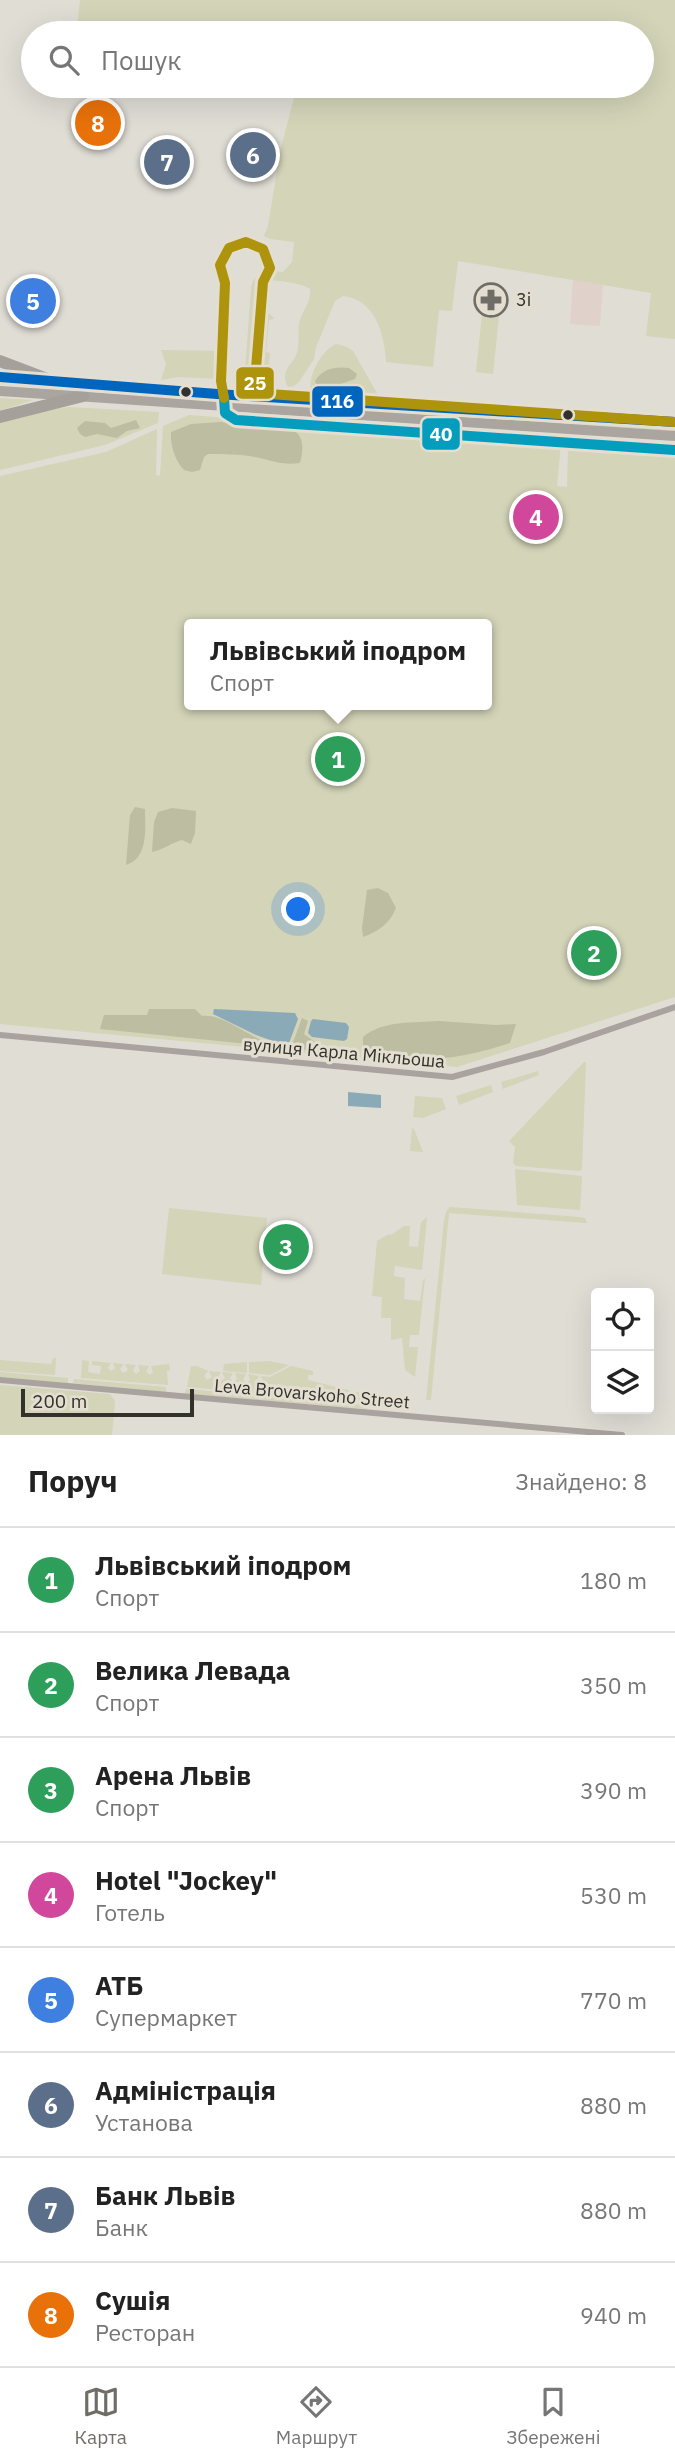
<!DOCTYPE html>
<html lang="uk">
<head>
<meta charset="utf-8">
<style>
  :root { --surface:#fff; --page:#f6f6f6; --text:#222; --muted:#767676; --line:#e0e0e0; --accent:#706d67 }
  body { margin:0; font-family:"IBM Plex Sans",sans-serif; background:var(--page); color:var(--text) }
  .controls { position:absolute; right:21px; bottom:21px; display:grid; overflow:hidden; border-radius:7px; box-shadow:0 7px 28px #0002 }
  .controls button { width:63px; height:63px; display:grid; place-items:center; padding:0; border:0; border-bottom:2px solid var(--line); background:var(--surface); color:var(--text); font:35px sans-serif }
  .scale { position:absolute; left:21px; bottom:18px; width:173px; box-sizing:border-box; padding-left:7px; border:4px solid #33312c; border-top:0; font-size:19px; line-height:24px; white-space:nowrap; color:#33312c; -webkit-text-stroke:5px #e4ded1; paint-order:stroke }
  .you { position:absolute; left:299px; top:910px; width:24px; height:24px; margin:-18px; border:5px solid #fff; border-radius:50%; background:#1a73e8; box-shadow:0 0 0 10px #1a73e833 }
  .badge { display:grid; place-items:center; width:46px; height:46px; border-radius:50%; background:var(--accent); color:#fff; font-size:23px; font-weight:700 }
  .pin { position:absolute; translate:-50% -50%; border:4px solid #fff; box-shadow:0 2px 7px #0006 }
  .popup { position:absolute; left:184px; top:619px; width:308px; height:91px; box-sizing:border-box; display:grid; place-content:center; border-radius:7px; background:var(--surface); filter:drop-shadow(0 2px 5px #0005); font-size:23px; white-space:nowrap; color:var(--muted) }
  .popup b { font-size:26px; color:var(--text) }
  .popup::after { content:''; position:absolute; left:50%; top:100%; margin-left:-14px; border:14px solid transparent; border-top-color:var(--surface) }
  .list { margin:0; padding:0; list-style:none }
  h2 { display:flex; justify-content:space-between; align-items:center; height:91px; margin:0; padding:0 28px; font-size:30px }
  h2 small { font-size:23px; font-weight:400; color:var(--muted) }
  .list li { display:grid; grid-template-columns:46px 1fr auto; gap:21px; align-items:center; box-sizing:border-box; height:105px; padding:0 28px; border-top:2px solid var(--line) }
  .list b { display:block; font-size:26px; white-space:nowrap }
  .list p { margin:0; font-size:23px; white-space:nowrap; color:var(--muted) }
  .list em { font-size:23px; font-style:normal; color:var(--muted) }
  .icon { flex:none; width:38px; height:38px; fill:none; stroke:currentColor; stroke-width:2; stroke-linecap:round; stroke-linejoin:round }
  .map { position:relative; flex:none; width:675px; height:1435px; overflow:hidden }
  .search { position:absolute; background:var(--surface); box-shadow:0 7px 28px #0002; left:21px; right:21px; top:21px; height:77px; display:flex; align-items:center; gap:18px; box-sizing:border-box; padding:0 24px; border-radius:38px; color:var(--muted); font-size:26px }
  .sheet { height:931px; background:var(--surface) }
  nav { display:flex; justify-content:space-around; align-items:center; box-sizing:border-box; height:98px; border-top:2px solid var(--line); background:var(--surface); font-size:19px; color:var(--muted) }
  nav a { display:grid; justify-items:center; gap:4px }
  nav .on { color:var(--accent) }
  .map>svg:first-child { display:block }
  .industrial { fill:#e0d2cb }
  .green { fill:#d3d4b8; fill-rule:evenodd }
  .forest { fill:#bdbda2 }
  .water { fill:#8baab8 }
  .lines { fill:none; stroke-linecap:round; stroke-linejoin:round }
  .street { stroke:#aaa29f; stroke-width:6 }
  .primary { stroke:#aba59f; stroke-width:10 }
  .highway { stroke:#a6a09a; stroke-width:12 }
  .bus-1-casing { stroke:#e4ded1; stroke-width:16 }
  .bus-2-casing { stroke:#e4ded1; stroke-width:16 }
  .bus-3-casing { stroke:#e4ded1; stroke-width:16 }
  .bus-1 { stroke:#0065bd; stroke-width:10 }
  .bus-2 { stroke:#059dbe; stroke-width:10 }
  .bus-3 { stroke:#ae930d; stroke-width:10 }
  .bus-dot { fill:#33312c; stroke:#e4ded1; stroke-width:2.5 }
  .labels { text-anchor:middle; stroke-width:6; stroke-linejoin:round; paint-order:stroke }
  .poi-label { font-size:18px; fill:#33312c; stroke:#e4ded1; text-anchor:start }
  .street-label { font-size:18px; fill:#33312c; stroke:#e4ded1 }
  .line-badge { stroke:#e4ded1; stroke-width:2.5 }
  .badge-label { font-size:19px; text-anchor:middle; font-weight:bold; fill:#fff }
</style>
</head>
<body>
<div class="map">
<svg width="675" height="1435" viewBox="0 0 675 1435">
  <rect width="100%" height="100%" fill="#e0ddd5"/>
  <path class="industrial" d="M 573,279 L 603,284 L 600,326 L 570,324 Z"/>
  <path class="green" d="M 80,0 L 675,0 L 675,339 L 646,336 L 651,293 L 458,261 L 452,311 L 439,310 L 433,367 L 386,362 C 385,335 375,299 343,296 L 335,301 L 316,347 L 314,359 L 299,382 L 294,386 L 288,387 C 279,370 293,365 297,353 C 300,342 297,330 300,320 C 304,308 311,302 310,289 C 301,283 277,279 266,281 L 259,275 L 262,266 L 259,258 L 263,257 C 266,270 270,271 283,272 L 292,262 L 294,242 L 270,239 L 264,236 L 268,226 L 280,152 L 297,86 L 642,86 L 642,33 L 171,33 L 78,21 Z
    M 258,276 L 262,282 L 260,311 L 270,314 L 274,319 L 269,320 L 266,352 L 270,353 L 266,391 C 256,387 247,384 245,372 L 251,288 L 253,281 Z
    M 482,314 L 499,316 L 493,374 L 476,372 Z
    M 336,344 L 347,347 L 353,351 L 378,395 L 311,390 C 308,375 322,350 336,344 Z
    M 161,350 L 226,351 L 225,375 L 222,379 L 178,377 L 161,380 L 166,364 Z
    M 85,388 L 217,398 L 218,400 L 85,393 Z
    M 0,398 L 33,400 L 0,411 Z
    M 251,401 L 553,419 L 554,421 L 551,423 Z
    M 69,407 L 159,412 L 158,423 L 105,445 L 0,470 L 0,421 L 29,412 Z
    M 189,415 L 330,426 L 341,420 L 552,435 L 561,444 L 557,486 L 567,487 L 568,448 L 580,439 L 675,447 L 675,997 L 457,1067 L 0,1024 L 0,476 L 106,452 L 157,429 L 156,475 L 160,476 L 163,426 ZM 189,624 L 487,624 L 487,705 L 189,705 Z
    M 574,419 L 675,426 L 675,431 L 574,424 L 572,421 Z
    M 584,1062 L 586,1062 L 582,1169 L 579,1171 L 516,1166 L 513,1163 L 515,1147 L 509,1141 Z
    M 538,1071 L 539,1075 L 503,1089 L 501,1082 Z
    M 491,1085 L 493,1092 L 459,1105 L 456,1096 Z
    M 415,1096 L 442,1098 L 446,1109 L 423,1118 L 413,1117 Z
    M 412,1128 L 414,1129 L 423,1152 L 410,1151 Z
    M 515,1169 L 582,1176 L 580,1210 L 517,1205 Z
    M 450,1207 L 580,1217 L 585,1218 L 587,1223 L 449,1213 L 431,1400 L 426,1400 L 444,1220 L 447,1210 Z
    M 169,1208 L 267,1218 L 261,1285 L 162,1274 Z
    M 427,1217 L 422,1270 L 395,1266 L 394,1276 L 405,1278 L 404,1299 L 420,1301 L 423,1281 L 425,1278 L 419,1335 L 410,1335 L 409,1347 L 418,1347 L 415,1377 L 405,1370 L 402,1338 L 391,1340 L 391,1318 L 381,1318 L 382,1297 L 372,1296 L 377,1241 L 389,1234 L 391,1235 L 404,1226 L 410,1226 L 409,1246 L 418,1247 L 421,1222 Z
    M 53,1358 L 56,1358 L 55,1375 L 0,1371 L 0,1360 L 51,1364 Z
    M 82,1360 L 89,1361 L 88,1372 L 100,1374 L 101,1366 L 92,1365 L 92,1361 L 111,1363 L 108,1368 L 111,1371 L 115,1368 L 113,1363 L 124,1364 L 120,1369 L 123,1373 L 128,1370 L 125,1364 L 136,1365 L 133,1370 L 136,1374 L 140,1371 L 138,1365 L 149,1366 L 146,1372 L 150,1375 L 153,1372 L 151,1366 L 169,1364 L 170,1370 L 167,1371 L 168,1385 L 81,1378 Z
    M 269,1361 L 289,1365 L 270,1375 L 249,1373 L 249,1362 Z
    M 247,1362 L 247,1373 L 223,1371 L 224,1364 Z
    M 191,1366 L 197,1366 L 208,1371 L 204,1376 L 207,1380 L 212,1377 L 209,1371 L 221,1372 L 218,1377 L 221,1381 L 225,1378 L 222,1372 L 233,1373 L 230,1378 L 233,1382 L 237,1379 L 235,1373 L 246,1374 L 243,1380 L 246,1383 L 250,1380 L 248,1374 L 259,1376 L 256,1381 L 260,1385 L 263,1381 L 261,1376 L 270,1377 L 291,1366 L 313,1371 L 313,1375 L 308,1375 L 308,1380 L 364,1394 L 366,1404 L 187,1387 Z
    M 0,1372 L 68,1378 L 68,1383 L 0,1377 Z
    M 74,1379 L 166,1387 L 166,1392 L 73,1383 Z
    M 0,1385 L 110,1394 L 115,1401 L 112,1435 L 0,1435 Z
    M 186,1389 L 366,1405 L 367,1409 L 185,1394 Z"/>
  <path class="forest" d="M 349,368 L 357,374 L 355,379 L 326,389 L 317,386 L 315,381 C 322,369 335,366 349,368 Z
    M 136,420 L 140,428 L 127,431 L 117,438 L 97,434 L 85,437 L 80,434 L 77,428 L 85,421 L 105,423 L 111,428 Z
    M 221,422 C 230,423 240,426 249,427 C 275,428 312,418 300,463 C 282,466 271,460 255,457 C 239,454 224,454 208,454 L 204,457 L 200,470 L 192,472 L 184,470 C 175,461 170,444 171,432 L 191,424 Z
    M 135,807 L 145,809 C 145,828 149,858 126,865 L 130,815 Z
    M 172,808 L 196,811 L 195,833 L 191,844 L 182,840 C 171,843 163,850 152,852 L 154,822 L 158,812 Z
    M 378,888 L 388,893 L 396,908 C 390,923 379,931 363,937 L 362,928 L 367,890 Z
    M 149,1009 L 195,1009 L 202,1016 C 231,1013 260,1052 292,1045 L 302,1018 L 308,1021 L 304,1034 L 315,1042 L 308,1050 L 100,1029 L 104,1015 L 147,1015 Z
    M 439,1021 L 496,1025 L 516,1024 L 510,1043 C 465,1058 407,1069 363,1048 L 363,1037 C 383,1020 414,1023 439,1021 Z"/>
  <path class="water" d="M 214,1009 L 295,1013 L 298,1019 L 289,1043 L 284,1045 L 256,1035 L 213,1014 Z
    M 313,1019 L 346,1023 L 349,1027 L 347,1039 L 344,1041 L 312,1037 L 308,1033 L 311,1021 Z
    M 348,1092 L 381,1095 L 381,1108 L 348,1106 Z"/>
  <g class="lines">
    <path class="street" d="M 0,1035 L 452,1077 L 544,1052 L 675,1007
      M 0,1380 L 622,1435"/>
    <path class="primary" d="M 0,377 L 217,394 L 675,422
      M 0,391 L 675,436"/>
    <path class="highway" d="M 0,361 L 50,380
      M 0,417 L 83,396"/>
    <defs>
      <path id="bus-1" d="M 0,377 L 217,394 L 675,422"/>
      <path id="bus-2" d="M 224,398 L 225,413 L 236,420 L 674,450"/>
      <path id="bus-3" d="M 224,398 L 221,381 L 225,283 L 220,265 L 229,248 L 246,242 L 263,249 L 270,268 L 263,282 L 254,393 L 675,422"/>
    </defs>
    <use href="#bus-1" class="bus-1-casing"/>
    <use href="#bus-2" class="bus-2-casing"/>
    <use href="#bus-3" class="bus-3-casing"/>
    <use href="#bus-1" class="bus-1"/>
    <use href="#bus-2" class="bus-2"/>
    <use href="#bus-3" class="bus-3"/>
  </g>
  <defs>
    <symbol id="pharmacy-ring" viewBox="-11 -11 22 22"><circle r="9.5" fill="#e4ded1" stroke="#706d67" stroke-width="1.5"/><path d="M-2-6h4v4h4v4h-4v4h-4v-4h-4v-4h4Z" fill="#706d67"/></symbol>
  </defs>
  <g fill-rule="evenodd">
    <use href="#pharmacy-ring" x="472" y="281" width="38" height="38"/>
  </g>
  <g class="bus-dot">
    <circle cx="186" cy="392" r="6"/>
    <circle cx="568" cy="415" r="6"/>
  </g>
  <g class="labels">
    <g class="poi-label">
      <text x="516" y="306">3і</text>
    </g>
    <g class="street-label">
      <text transform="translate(344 1053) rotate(5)" y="6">вулиця Карла Мікльоша</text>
      <text transform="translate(312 1394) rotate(5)" y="6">Leva Brovarskoho Street</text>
    </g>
  </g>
  <g class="line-badge">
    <rect x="235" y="366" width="40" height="34" rx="7" fill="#ae930d"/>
    <rect x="311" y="385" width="53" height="33" rx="7" fill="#0065bd"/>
    <rect x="421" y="417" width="40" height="34" rx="7" fill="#059dbe"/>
  </g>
  <g class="badge-label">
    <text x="255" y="390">25</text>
    <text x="337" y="408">116</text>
    <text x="441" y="441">40</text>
  </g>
</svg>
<div class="controls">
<button><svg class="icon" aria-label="locate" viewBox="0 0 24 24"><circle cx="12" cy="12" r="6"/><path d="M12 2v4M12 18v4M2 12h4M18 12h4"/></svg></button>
<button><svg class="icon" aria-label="layers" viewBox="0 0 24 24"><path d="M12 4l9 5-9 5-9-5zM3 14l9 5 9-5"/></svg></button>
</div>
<div class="scale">200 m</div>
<div class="you"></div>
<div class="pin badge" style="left:338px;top:759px;background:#2e9e5b">1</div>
<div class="popup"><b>Львівський іподром</b>Спорт</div>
<div class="pin badge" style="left:594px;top:953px;background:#2e9e5b">2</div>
<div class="pin badge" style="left:286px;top:1247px;background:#2e9e5b">3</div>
<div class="pin badge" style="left:536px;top:517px;background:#d1479c">4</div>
<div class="pin badge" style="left:33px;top:301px;background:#3f7fe0">5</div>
<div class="pin badge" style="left:253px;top:155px;background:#5c6f8a">6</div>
<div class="pin badge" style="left:167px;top:162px;background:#5c6f8a">7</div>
<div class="pin badge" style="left:98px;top:123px;background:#e8710a">8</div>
<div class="search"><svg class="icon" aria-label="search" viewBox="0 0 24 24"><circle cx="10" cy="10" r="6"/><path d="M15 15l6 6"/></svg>Пошук</div>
</div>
<section class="sheet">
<h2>Поруч<small>Знайдено: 8</small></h2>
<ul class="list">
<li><span class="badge" style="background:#2e9e5b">1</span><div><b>Львівський іподром</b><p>Спорт</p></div><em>180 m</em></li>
<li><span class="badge" style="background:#2e9e5b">2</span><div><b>Велика Левада</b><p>Спорт</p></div><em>350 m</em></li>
<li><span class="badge" style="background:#2e9e5b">3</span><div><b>Арена Львів</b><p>Спорт</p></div><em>390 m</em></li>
<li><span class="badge" style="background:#d1479c">4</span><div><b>Hotel &quot;Jockey&quot;</b><p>Готель</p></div><em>530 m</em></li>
<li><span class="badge" style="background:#3f7fe0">5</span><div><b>АТБ</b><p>Супермаркет</p></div><em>770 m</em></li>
<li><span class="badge" style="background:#5c6f8a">6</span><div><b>Адміністрація</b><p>Установа</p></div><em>880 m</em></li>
<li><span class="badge" style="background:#5c6f8a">7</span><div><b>Банк Львів</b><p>Банк</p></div><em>880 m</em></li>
<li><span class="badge" style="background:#e8710a">8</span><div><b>Сушія</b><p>Ресторан</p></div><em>940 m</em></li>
</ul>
</section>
<nav>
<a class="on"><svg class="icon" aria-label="map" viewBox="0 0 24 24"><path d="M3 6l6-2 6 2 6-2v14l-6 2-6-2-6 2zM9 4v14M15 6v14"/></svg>Карта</a>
<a><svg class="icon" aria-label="directions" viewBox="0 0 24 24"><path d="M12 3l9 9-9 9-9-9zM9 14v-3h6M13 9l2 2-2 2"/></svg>Маршрут</a>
<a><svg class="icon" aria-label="saved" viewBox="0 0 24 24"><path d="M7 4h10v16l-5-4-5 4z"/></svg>Збережені</a>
</nav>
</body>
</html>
